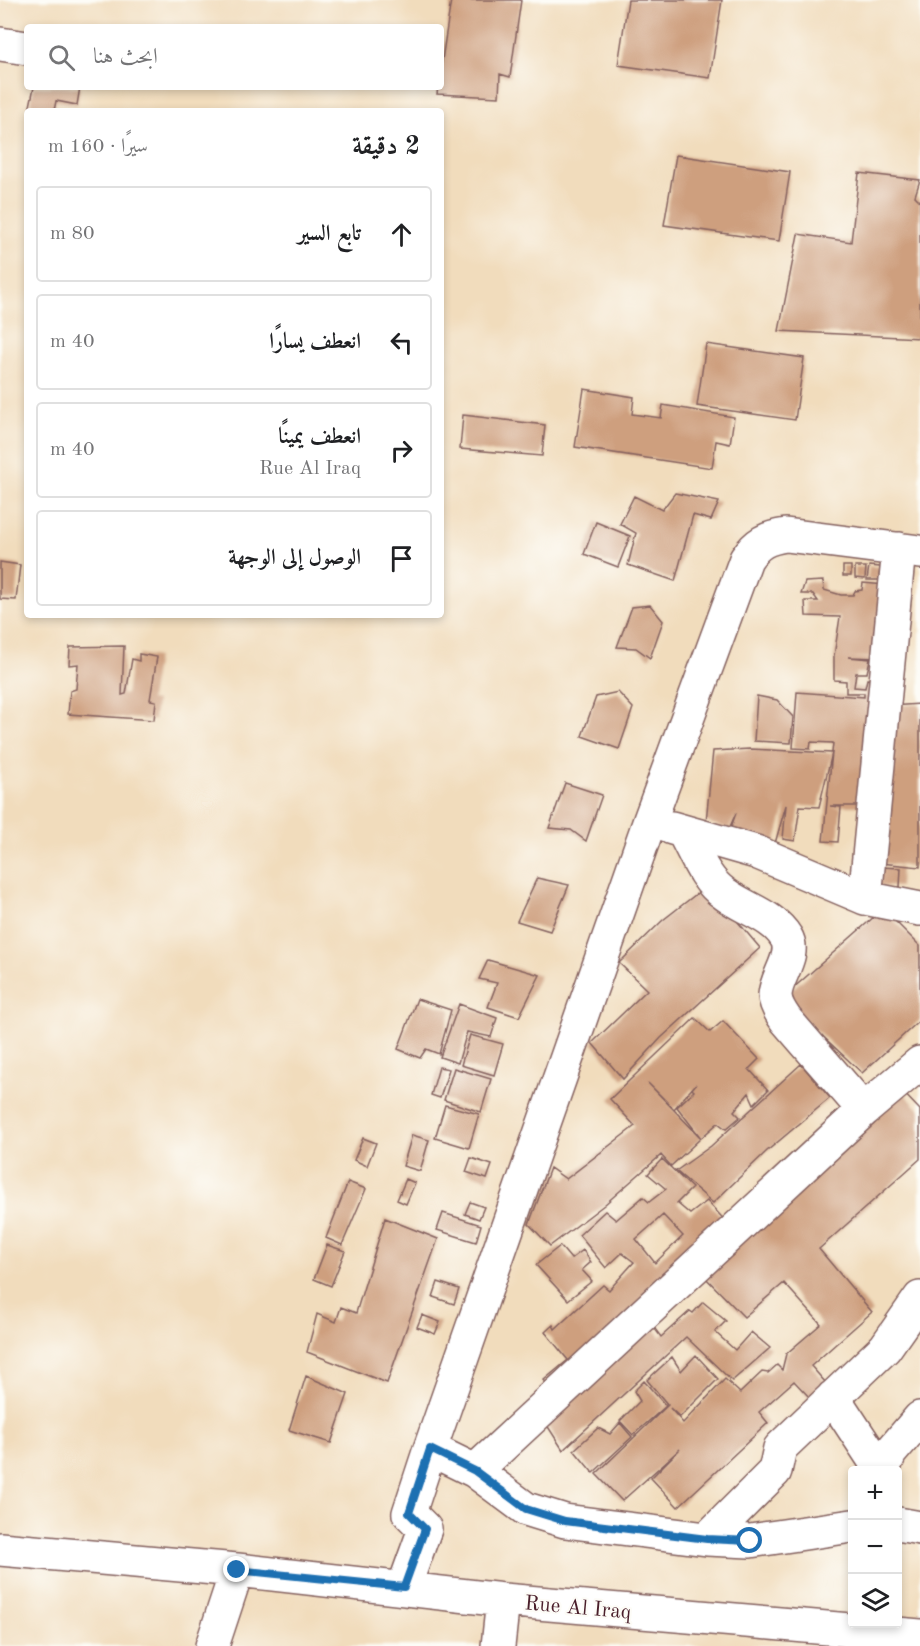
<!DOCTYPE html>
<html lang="ar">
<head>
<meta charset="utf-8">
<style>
  :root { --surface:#fff; --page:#f2f2f2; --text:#202124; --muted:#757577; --line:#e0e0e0 }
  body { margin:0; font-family:"Old Standard TT",Amiri,serif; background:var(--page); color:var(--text); direction:rtl }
  .controls { position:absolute; right:18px; bottom:18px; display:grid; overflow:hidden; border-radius:6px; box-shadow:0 3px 9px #0003 }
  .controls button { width:54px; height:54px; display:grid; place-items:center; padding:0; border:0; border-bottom:2px solid var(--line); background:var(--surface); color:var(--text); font:30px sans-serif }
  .stop { position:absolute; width:18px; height:18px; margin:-14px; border:4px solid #1f6fb2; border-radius:50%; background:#fff }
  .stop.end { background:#1f6fb2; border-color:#fff; box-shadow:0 2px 6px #0008 }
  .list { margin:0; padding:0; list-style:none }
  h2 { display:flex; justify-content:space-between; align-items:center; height:78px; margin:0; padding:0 24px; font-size:26px }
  h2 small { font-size:20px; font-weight:400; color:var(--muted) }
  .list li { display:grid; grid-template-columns:39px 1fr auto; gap:18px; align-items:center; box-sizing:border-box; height:96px; margin:0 12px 12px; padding:0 12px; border:2px solid var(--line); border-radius:6px }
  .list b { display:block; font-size:22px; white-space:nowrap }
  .list p { margin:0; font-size:20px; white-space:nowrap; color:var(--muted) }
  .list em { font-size:20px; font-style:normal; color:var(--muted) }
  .icon { flex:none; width:33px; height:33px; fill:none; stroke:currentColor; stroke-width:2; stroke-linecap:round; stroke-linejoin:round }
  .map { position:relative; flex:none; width:920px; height:1646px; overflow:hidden; direction:ltr }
  .search { position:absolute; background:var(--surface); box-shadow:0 3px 9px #0003; left:24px; top:24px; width:420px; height:66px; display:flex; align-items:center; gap:15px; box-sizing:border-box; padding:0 21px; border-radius:6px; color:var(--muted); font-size:22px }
  .panel { position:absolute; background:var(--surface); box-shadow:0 3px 9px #0003; left:24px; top:108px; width:420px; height:510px; border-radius:6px; direction:rtl }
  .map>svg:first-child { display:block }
  .building { fill:#ce9f7e; fill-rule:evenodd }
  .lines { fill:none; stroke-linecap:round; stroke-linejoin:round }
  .minor-casing { stroke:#84615e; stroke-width:36 }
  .minor { stroke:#fff; stroke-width:33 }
  .route { stroke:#1f6fb2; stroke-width:8 }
  .labels { text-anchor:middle; stroke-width:4.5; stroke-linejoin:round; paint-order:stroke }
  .street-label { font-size:21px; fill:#4a1f2b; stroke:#fdfcf7 }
</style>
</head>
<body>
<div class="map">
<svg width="920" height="1646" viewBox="0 0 920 1646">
  <rect width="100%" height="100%" fill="#fdfcf7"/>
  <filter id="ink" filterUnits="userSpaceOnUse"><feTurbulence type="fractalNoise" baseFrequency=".0167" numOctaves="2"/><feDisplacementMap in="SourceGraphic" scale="12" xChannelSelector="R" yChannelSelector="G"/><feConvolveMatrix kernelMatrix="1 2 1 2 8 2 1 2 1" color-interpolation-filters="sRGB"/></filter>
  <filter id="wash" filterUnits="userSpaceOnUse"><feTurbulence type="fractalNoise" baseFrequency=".008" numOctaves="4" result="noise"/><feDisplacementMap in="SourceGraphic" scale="24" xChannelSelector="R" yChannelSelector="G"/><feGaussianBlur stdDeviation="1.35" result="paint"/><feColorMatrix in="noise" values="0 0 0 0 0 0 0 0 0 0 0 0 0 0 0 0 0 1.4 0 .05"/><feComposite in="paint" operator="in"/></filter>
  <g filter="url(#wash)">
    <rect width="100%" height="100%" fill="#f1dcbc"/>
    <g id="blocks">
      <path class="building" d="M 451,0 L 521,0 L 510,77 L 500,74 L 499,97 L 437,94 L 438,87 L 441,87 L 441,67 Z
        M 628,0 L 722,0 L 710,78 L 618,65 Z
        M 34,87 L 80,87 L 77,105 L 56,101 L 54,111 L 29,111 Z
        M 676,155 L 790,172 L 779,241 L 664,225 Z
        M 859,173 L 920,180 L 915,196 L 920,201 L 920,338 L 779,331 L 798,234 L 851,242 Z
        M 706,344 L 804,358 L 795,420 L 697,406 Z
        M 584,389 L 634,397 L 632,414 L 661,418 L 663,405 L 734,417 L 730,444 L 716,441 L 712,468 L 575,447 Z
        M 463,415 L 545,425 L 542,456 L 460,449 Z
        M 675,493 L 719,502 L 711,520 L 693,515 L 675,581 L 628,565 L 636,533 L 620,524 L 634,496 L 662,510 Z
        M 596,522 L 630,536 L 618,567 L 584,554 Z
        M 0,562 L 20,565 L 16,600 L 0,599 Z
        M 843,566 L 851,566 L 851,576 L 843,576 Z
        M 869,566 L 880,567 L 879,580 L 867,580 Z
        M 855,567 L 866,567 L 865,579 L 855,578 Z
        M 823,581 L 824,590 L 841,595 L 853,595 L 855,591 L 862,590 L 863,583 L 885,585 L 882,658 L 848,657 L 870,659 L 867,673 L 856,673 L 854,687 L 865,688 L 867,679 L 879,680 L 865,806 L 830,806 L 841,807 L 838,842 L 823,841 L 833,743 L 811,742 L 810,749 L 793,748 L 797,692 L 864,697 L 864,693 L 846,693 L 846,681 L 834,680 L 834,656 L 840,617 L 806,616 L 805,601 L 818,601 L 813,594 L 801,594 L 805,582 Z
        M 650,605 L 663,621 L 650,658 L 636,648 L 617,647 L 632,607 Z
        M 124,646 L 122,695 L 126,694 L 132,659 L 139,661 L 139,654 L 157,657 L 150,700 L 156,701 L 154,720 L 68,714 L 70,691 L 76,689 L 78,664 L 69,665 L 70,647 Z
        M 618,692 L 633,708 L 619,749 L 582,736 L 596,697 Z
        M 757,696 L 777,700 L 793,717 L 791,743 L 754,741 Z
        M 920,704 L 920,867 L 880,863 L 890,706 Z
        M 750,749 L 832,753 L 819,807 L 800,806 L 795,841 L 783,839 L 786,805 L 774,847 L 729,833 L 736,813 L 729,829 L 706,822 L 713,751 Z
        M 565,783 L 602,795 L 586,841 L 571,830 L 549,828 Z
        M 880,867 L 901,868 L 900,887 L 879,886 Z
        M 537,878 L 569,885 L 550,931 L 517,921 Z
        M 704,888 L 732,915 L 760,948 L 661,1038 L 623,1079 L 592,1043 L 647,990 L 619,963 L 663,920 Z
        M 883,909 L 920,946 L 920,1020 L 862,1073 L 782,998 Z
        M 488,960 L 540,975 L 519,1017 L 488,1007 L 497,983 L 479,979 Z
        M 417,999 L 451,1010 L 439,1054 L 426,1049 L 420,1058 L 398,1049 Z
        M 459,1004 L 497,1018 L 491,1037 L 467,1032 L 458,1063 L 440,1057 Z
        M 695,1018 L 710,1032 L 723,1021 L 759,1059 L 749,1069 L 768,1090 L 754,1104 L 749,1093 L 734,1111 L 740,1117 L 726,1129 L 718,1123 L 701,1138 L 677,1107 L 694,1091 L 692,1089 L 696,1084 L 674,1109 L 648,1083 L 701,1138 L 671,1166 L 661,1155 L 604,1205 L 550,1246 L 529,1224 L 550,1168 L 566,1179 L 635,1126 L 610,1099 Z
        M 470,1035 L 503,1044 L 494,1075 L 461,1065 Z
        M 801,1064 L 830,1098 L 767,1151 L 713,1203 L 676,1171 L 711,1146 Z
        M 439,1067 L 449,1069 L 440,1098 L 431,1095 Z
        M 454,1068 L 491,1079 L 481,1112 L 444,1100 Z
        M 900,1089 L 920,1110 L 920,1159 L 819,1249 L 872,1312 L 811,1366 L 826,1383 L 810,1398 L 794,1381 L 759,1412 L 768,1423 L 678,1507 L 651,1478 L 680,1449 L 622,1501 L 596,1474 L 668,1405 L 647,1380 L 672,1357 L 681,1371 L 696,1355 L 718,1379 L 680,1417 L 670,1408 L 683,1423 L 725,1379 L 740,1393 L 762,1372 L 768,1373 L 777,1365 L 782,1370 L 786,1354 L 821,1324 L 784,1283 L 744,1317 L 700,1272 Z
        M 445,1105 L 479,1114 L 469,1148 L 435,1138 Z
        M 412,1135 L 429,1140 L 420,1171 L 403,1166 Z
        M 363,1138 L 376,1143 L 367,1166 L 354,1160 Z
        M 471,1158 L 492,1165 L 487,1179 L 466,1172 Z
        M 662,1159 L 692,1188 L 677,1203 L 690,1214 L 707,1201 L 731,1227 L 552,1389 L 544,1380 L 568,1360 L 545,1332 L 553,1325 L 555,1329 L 603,1285 L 609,1290 L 634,1262 L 622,1253 L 606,1268 L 579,1235 L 605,1211 L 616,1220 L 643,1197 L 649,1202 L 666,1189 L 648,1174 ZM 663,1215 L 683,1236 L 655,1263 L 636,1239 Z
        M 406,1179 L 415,1183 L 406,1204 L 397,1200 Z
        M 348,1182 L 366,1189 L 342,1245 L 326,1238 Z
        M 470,1202 L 484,1207 L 479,1219 L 465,1214 Z
        M 443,1213 L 481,1225 L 476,1242 L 437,1230 Z
        M 385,1218 L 438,1239 L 387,1383 L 307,1352 L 317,1314 L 336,1322 L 341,1307 L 356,1313 Z
        M 327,1245 L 345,1251 L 331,1286 L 314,1279 Z
        M 560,1246 L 571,1259 L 583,1250 L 591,1262 L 582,1270 L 592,1281 L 568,1300 L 536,1265 Z
        M 438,1282 L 459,1289 L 454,1304 L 433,1297 Z
        M 703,1302 L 726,1321 L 715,1332 L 735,1350 L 751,1332 L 770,1348 L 732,1381 L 686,1337 L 563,1450 L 543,1419 L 652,1325 L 661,1337 L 690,1311 L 693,1313 Z
        M 422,1315 L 440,1322 L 435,1334 L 417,1327 Z
        M 306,1376 L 348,1394 L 331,1443 L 289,1430 Z
        M 644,1381 L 666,1406 L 633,1435 L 620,1421 L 640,1401 L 634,1391 Z
        M 620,1423 L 632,1437 L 593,1473 L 574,1450 L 598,1428 L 610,1434 Z"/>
    </g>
  </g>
  <g filter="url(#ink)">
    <use href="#blocks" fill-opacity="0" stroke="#84615e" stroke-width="1.5"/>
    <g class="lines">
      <defs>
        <path id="minor" d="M 0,44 L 27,48
          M 672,828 L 756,852 L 865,898 L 920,909
          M 684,833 C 695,853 705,881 725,894 C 743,908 774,916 786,937 C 797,955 776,976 775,995 C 775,1003 781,1013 786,1020 L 864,1110
          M 865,898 L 899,549
          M 833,1397 L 881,1470
          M 430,1449 L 475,1471 L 526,1509 L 565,1521 L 707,1539 L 750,1541 L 852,1526
          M 883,1470 L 890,1453 L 920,1418
          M 475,1471 L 864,1110 L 920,1063
          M 898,1524 L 920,1528
          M 707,1539 L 775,1471 L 780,1448 L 885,1348 L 920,1298
          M 0,1549 L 237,1570 L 503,1600 L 920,1636
          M 404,1587 L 425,1529 L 409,1513 L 430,1449 L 650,820 L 746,559 C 757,543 766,538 786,535 L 920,552
          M 212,1646 L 237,1570
          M 498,1646 L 503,1600"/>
      </defs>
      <use href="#minor" class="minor-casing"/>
      <use href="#minor" class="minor"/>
    </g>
  </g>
  <g class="lines" filter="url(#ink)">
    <path class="route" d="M 237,1570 L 404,1587 L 425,1529 L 409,1513 L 430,1449 L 475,1471 L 526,1509 L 565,1521 L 707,1539 L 750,1541"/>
  </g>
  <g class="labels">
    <g class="street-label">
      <text transform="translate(578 1607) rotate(5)" y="7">Rue Al Iraq</text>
    </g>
  </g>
</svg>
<div class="controls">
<button>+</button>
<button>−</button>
<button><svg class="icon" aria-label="layers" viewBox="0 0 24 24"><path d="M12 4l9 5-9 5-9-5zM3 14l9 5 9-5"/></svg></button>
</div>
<div class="stop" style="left:750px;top:1541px"></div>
<div class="stop end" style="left:237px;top:1570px"></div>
<div class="search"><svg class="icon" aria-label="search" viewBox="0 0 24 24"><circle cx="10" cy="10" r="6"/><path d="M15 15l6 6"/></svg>ابحث هنا</div>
<section class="panel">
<h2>2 دقيقة<small>سيرًا · 160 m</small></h2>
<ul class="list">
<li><svg class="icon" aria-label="ahead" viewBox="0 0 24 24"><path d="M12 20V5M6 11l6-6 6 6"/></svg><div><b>تابع السير</b></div><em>80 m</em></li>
<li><svg class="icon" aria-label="left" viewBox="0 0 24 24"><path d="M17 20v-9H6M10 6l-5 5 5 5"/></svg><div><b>انعطف يسارًا</b></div><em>40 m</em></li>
<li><svg class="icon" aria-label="right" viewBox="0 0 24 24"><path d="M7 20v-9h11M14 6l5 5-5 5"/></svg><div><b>انعطف يمينًا</b><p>Rue Al Iraq</p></div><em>40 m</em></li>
<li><svg class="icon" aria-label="arrive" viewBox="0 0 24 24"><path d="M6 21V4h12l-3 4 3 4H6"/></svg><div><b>الوصول إلى الوجهة</b></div></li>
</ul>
</section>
</div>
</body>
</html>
